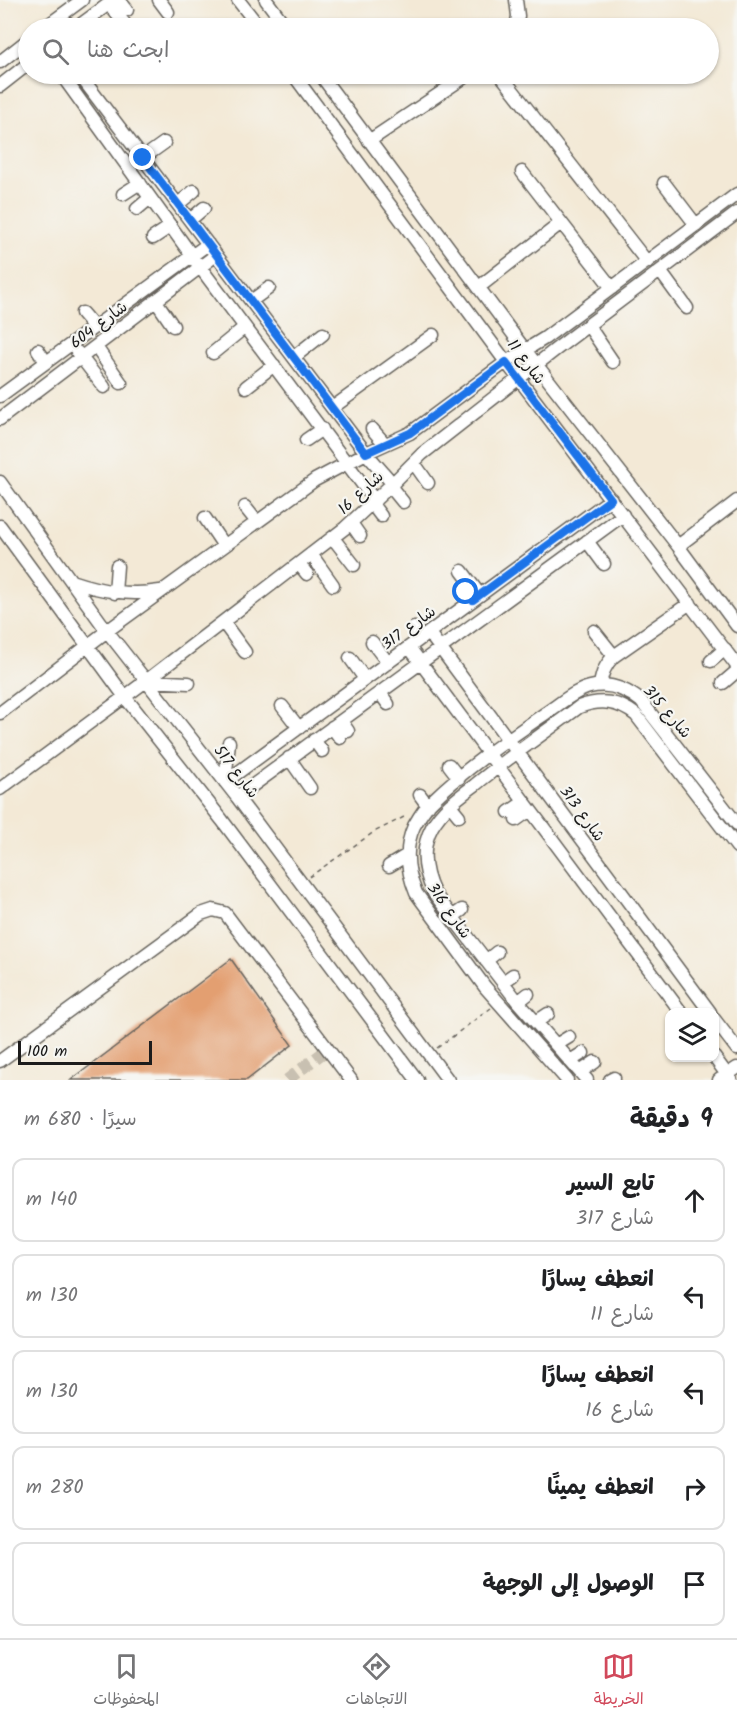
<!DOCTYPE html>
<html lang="ar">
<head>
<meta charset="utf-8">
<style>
  :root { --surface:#fff; --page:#f2f2f2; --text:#202124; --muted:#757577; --line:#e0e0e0; --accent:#d1495b }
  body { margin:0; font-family:Kalam,"Playpen Sans Arabic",sans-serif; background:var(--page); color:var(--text); direction:rtl }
  .controls { position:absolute; right:18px; bottom:18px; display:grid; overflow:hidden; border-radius:12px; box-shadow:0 2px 4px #0004 }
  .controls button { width:54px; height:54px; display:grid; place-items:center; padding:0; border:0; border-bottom:2px solid var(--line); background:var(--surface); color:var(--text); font:30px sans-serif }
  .scale { position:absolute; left:18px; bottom:15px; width:134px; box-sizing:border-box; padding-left:6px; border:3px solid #1c1c1c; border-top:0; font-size:16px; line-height:21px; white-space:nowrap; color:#1c1c1c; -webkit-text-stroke:4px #f6f6f2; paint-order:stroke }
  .stop { position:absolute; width:18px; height:18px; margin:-14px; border:4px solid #1a73e8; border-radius:50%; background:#fff }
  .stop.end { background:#1a73e8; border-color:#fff; box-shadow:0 2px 6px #0008 }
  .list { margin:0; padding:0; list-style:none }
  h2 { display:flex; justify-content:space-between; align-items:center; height:78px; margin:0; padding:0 24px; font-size:26px }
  h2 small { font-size:20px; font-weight:400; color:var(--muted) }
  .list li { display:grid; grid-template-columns:39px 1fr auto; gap:18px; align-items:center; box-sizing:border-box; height:84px; margin:0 12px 12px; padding:0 12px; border:2px solid var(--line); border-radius:12px }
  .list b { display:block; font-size:22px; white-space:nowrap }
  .list p { margin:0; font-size:20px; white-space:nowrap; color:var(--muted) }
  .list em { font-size:20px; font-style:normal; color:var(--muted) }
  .icon { flex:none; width:33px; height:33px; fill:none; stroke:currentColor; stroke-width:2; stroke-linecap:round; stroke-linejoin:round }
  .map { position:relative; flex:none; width:737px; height:1080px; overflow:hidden; direction:ltr }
  .search { position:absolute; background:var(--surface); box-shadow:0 2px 4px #0004; left:18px; right:18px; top:18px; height:66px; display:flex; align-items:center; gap:15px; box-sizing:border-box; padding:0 21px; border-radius:33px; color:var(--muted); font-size:22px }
  .sheet { height:558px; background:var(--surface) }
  nav { display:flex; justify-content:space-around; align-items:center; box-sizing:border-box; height:84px; border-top:2px solid var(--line); background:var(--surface); font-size:16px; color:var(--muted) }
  nav a { display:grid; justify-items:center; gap:3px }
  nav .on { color:var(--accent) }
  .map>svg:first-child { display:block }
  .building { fill:#e39f71 }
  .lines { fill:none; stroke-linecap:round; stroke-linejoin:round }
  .minor-tunnel { stroke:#c8c0b1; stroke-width:12; stroke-dasharray:12 6; stroke-linecap:butt }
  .minor-casing { stroke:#67645d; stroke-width:15 }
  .path { stroke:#67645d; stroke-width:1.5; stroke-dasharray:4.5 4.5; stroke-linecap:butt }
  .minor { stroke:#fff; stroke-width:12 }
  .route { stroke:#1a73e8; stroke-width:8 }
  .labels { text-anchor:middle; stroke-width:4.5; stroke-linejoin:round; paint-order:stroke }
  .street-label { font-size:16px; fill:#1c1c1c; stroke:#f6f6f2 }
</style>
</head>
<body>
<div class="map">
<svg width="737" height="1080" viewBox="0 0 737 1080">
  <rect width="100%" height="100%" fill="#f6f6f2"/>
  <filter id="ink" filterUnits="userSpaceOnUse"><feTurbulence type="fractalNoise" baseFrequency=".0167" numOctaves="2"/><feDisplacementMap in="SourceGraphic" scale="12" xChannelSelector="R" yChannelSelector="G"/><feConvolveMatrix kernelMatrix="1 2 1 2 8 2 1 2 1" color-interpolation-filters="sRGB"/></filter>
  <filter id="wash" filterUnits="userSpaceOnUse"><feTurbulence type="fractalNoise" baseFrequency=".008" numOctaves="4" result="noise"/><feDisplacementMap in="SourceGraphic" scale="24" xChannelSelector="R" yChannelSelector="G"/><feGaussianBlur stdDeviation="1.35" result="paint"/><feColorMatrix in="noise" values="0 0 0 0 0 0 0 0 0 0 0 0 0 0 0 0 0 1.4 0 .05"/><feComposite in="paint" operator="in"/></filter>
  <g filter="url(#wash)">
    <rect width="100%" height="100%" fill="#f3e9d6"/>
    <g id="blocks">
      <path class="building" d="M 231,959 L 292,1045 L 247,1080 L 71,1080 Z"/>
    </g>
  </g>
  <g filter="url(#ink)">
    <use href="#blocks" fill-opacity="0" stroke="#67645d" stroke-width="1.5"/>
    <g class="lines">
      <path class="minor-tunnel" d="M 287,1080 L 328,1049"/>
      <defs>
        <path id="minor" d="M 119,0 L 127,10
          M 159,0 L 168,12
          M 238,0 L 260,28
          M 266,0 L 287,28
          M 109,4 L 128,28
          M 44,28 L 82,0
          M 76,28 L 114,0
          M 516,28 L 518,16 L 516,0
          M 0,62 L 28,40
          M 61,74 L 200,267 L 375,501
          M 79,74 L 366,453 L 393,484
          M 293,74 L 506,362 L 737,666
          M 320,74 L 525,350 L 678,546 L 737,626
          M 500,74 L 647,262
          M 0,86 L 28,64
          M 369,141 L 469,74
          M 143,158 L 164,143
          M 522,172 L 612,288
          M 664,183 L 696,225
          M 123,194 L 140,183
          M 178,204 L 194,191
          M 137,209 L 150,198
          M 190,220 L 204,208
          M 153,238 L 171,226
          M 660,271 L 687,308
          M 479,287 L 561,223
          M 156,301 L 173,326
          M 251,301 L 269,288
          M 82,313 L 94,327
          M 588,325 L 613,362
          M 96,347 L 121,383
          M 38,350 L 46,362
          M 77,352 L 104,387
          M 213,353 L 245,327
          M 294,357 L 323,334
          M 246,387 L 274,365
          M 0,396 L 208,244
          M 332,408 L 433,335
          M 0,419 L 216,255
          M 372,429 L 385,444
          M 306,440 L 322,429
          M 414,463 L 428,483
          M 0,482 L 107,631 L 237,797 L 448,1080
          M 390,486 L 403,502
          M 372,504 L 381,516
          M 245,507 L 257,522
          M 205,518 L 224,546
          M 351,523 L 360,536
          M 0,526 L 125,697 L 222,820 L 417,1080
          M 333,538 L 354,565
          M 587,541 L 604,564
          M 678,546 L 737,501
          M 311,554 L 333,585
          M 299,564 L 307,574
          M 462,571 L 480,595
          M 71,581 C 101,591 128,596 160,591
          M 115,593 L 117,566
          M 223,622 L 245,652
          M 414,628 L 421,638
          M 594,631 L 614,656
          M 429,633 L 710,1012
          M 372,642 L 388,663
          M 409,647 L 681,1012
          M 350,658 L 365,679
          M 711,661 L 725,649
          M 146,681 L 189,683
          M 723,683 L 737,671
          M 600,685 C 602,673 605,665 614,656 L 690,603
          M 380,693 L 388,704
          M 282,706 L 299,728
          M 0,713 L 107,631 L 315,480 L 366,453 L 410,433 L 506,362 L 545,338 L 737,194
          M 341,721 L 348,731
          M 332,727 L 340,738
          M 314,740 L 322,751
          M 289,758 L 310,788
          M 449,765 L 459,778
          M 225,782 L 611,499
          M 225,782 L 229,742
          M 0,789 L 146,681 L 345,528 L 390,486 L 422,454 L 555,350 L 737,213
          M 420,795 L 428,806
          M 237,797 L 623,515
          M 450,805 L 459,816
          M 509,812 L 524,802
          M 516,820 L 530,810
          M 389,866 L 407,855
          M 452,917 L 462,910
          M 486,961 L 497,952
          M 503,982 L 513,975
          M 518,1002 L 528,994
          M 714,1019 L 737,1049
          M 536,1022 L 548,1014
          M 556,1045 L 569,1037
          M 714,1057 L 731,1080
          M 0,1061 L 201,914 L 213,910 L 225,913 L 351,1080
          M 570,1061 L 583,1053
          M 580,1072 L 595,1062
          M 567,1080 L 485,987 L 416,893 C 407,871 404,848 414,826 C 419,817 425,807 433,800 C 467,767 507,740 546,713 C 560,704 574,691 590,687 C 609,682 626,689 641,701 L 737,824
          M 587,1080 L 518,1002 L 434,893 C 424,872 420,849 432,827 C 442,809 459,797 475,785 C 509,757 544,733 579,707 C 601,699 618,701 636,715 L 737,847
          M 610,1080 L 614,1078
          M 719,1080 L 737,1068"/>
      </defs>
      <use href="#minor" class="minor-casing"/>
      <path class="path" d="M 309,877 L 374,832 L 406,816
        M 437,1048 L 491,1008"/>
      <use href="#minor" class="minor"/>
    </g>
  </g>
  <g class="lines" filter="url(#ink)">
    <path class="route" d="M 143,158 L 366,453 L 410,433 L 506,362 L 611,499 L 473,600 L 466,592"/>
  </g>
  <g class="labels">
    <g class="street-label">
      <text transform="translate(98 324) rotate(-37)" y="6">شارع 604</text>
      <text transform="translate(527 361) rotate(53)" y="6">شارع 11</text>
      <text transform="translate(360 492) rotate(-43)" y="6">شارع 16</text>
      <text transform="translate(408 627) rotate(-36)" y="6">شارع 317</text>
      <text transform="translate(668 711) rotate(49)" y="6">شارع 315</text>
      <text transform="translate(237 771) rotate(52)" y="6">شارع 517</text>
      <text transform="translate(583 813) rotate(54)" y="6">شارع 313</text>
      <text transform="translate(450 910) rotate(55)" y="6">شارع 316</text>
    </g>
  </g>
</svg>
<div class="controls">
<button><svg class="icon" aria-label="layers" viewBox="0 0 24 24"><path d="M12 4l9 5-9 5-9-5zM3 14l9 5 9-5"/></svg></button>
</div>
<div class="scale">100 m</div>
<div class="stop" style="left:466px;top:592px"></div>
<div class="stop end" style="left:143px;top:158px"></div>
<div class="search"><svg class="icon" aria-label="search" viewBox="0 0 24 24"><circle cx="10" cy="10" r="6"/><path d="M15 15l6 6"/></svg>ابحث هنا</div>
</div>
<section class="sheet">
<h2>9 دقيقة<small>سيرًا · 680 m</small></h2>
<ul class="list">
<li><svg class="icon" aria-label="ahead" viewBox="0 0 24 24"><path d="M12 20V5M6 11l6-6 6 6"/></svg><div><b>تابع السير</b><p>شارع 317</p></div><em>140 m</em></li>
<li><svg class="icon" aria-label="left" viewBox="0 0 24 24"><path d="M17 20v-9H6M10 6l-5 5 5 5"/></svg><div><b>انعطف يسارًا</b><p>شارع 11</p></div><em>130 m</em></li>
<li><svg class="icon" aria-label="left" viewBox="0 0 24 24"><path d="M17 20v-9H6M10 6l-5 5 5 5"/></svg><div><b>انعطف يسارًا</b><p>شارع 16</p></div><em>130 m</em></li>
<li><svg class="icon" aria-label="right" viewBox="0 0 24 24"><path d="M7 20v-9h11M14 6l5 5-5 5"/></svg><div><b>انعطف يمينًا</b></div><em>280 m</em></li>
<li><svg class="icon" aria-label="arrive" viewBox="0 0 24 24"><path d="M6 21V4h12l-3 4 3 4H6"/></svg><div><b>الوصول إلى الوجهة</b></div></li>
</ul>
</section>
<nav>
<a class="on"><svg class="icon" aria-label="map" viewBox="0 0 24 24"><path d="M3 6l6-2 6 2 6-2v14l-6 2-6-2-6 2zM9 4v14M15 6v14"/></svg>الخريطة</a>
<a><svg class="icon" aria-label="directions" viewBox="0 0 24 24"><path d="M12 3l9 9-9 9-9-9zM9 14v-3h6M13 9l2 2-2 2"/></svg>الاتجاهات</a>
<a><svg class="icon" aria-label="saved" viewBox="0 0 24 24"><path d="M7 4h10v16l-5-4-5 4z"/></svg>المحفوظات</a>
</nav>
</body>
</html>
